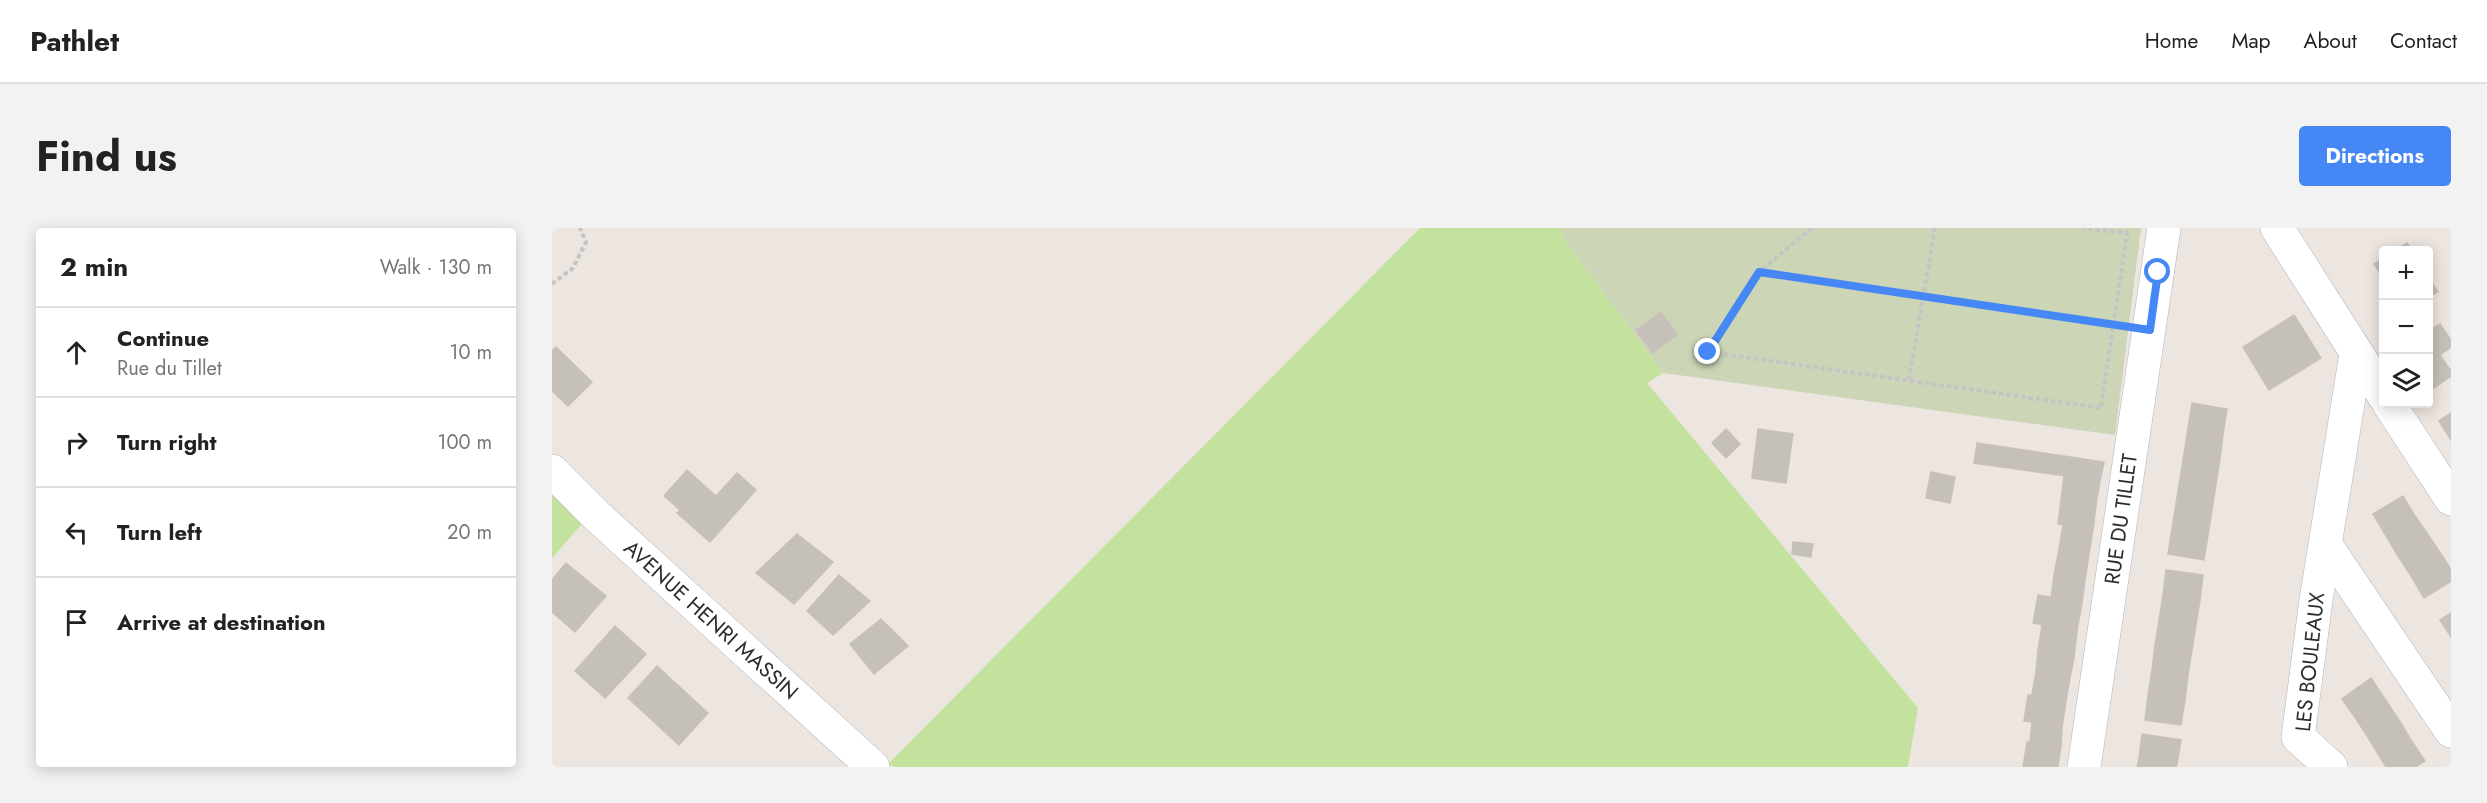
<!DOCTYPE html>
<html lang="en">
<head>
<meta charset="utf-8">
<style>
  :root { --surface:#fff; --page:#f2f2f2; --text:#222; --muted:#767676; --line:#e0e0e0; --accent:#4587f4 }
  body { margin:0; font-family:Jost,sans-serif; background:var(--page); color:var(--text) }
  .controls { position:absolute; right:18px; top:18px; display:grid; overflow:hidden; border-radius:6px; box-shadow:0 3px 15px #0003 }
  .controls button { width:54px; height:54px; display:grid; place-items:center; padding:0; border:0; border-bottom:2px solid var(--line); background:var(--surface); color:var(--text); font:30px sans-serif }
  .stop { position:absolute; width:18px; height:18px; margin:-14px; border:4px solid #4587f4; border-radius:50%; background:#fff }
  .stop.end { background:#4587f4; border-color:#fff; box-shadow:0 2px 6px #0008 }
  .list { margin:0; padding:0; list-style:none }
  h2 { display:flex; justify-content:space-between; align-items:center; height:78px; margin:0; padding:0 24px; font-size:26px }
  h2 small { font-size:20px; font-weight:400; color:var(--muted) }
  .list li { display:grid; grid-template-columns:39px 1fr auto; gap:18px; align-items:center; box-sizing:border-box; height:90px; padding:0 24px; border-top:2px solid var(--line) }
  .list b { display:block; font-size:22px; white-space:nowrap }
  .list p { margin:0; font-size:20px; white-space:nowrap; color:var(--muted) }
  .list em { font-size:20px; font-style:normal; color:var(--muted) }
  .icon { flex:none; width:33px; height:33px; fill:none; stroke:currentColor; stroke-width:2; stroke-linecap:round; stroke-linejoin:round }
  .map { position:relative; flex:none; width:1899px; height:539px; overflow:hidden; border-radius:6px }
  header { display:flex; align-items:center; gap:36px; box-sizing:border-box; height:84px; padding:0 30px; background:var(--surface); border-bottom:2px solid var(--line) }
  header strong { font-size:28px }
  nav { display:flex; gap:33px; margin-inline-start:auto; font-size:21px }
  .intro { display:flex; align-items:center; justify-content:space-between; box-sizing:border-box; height:144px; padding:0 36px }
  h1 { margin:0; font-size:42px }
  .button { padding:15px 27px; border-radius:6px; background:var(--accent); color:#fff; font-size:21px; font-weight:700 }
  main { display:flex; gap:36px; padding:0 36px }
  aside { flex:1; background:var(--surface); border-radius:6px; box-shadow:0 3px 15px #0003 }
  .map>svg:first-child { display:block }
  .green { fill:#c2e29e }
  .cemetery { fill:#ccd6b7 }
  .building { fill:#c6c0ba; stroke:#c9c0b9; stroke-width:1.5 }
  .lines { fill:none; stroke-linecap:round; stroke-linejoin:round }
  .minor-casing { stroke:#afb4bc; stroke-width:34 }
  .path { stroke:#c4c4c4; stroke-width:4; stroke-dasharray:4.5 3; stroke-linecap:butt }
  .minor { stroke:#fff; stroke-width:33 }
  .route { stroke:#4587f4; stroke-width:8 }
  .labels { text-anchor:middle; stroke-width:5; stroke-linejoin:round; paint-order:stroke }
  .street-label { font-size:21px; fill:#2c2c2c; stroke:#fff }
</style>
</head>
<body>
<header>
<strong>Pathlet</strong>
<nav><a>Home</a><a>Map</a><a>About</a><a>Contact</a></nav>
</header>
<div class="intro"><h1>Find us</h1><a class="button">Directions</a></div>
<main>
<aside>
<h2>2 min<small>Walk · 130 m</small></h2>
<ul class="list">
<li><svg class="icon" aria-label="ahead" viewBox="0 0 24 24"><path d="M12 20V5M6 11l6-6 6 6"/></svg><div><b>Continue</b><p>Rue du Tillet</p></div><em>10 m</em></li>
<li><svg class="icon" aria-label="right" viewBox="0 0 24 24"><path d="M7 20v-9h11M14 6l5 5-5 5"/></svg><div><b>Turn right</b></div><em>100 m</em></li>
<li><svg class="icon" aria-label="left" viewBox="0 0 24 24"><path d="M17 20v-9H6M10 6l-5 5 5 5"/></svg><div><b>Turn left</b></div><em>20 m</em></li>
<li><svg class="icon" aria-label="arrive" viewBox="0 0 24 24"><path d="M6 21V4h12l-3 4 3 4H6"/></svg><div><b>Arrive at destination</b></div></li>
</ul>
</aside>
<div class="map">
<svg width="1899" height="539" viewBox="0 0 1899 539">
  <rect width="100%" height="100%" fill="#ede5df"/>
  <path class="green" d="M 868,0 L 1008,0 L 1009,7 L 1111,145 L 1095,155 L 1366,480 L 1356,539 L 342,539 L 336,536 Z
    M 0,259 L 34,291 L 0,330 Z"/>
  <path class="cemetery" d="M 1008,0 L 1589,0 L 1563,207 L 1111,145 L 1009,7 Z"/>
  <path class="building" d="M 1855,15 L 1860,22 L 1844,22 Z
    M 1832,30 L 1832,51 L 1822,36 Z
    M 1876,49 L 1886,64 L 1876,69 Z
    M 1109,84 L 1125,107 L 1101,125 L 1084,102 Z
    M 1742,87 L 1769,130 L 1717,162 L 1691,119 Z
    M 1888,96 L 1899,112 L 1899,119 L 1888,127 L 1899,143 L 1899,148 L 1876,164 L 1876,103 Z
    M 4,119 L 40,154 L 16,178 L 0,163 L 0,123 Z
    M 1640,175 L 1675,181 L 1671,206 L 1636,200 Z
    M 1899,185 L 1899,212 L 1887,193 Z
    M 1636,200 L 1671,206 L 1668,231 L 1632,226 Z
    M 1174,201 L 1188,216 L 1174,230 L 1160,215 Z
    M 1206,201 L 1241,206 L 1234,255 L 1200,250 Z
    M 1425,215 L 1552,234 L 1548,253 L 1422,235 Z
    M 1632,226 L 1668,231 L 1664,256 L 1628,251 Z
    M 135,242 L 164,268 L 185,245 L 204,262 L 158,314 L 125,285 L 128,282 L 112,268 Z
    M 1379,244 L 1403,249 L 1398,275 L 1374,270 Z
    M 1512,248 L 1548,253 L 1544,277 L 1509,272 Z
    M 1628,251 L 1664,256 L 1660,282 L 1624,276 Z
    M 1851,268 L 1863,288 L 1833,306 L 1821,286 Z
    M 1509,272 L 1544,277 L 1541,302 L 1506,296 Z
    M 1624,276 L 1660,282 L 1656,307 L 1620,301 Z
    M 1863,288 L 1877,308 L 1846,328 L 1833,306 Z
    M 1511,297 L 1541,302 L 1537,326 L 1507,321 Z
    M 1620,301 L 1656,307 L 1652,332 L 1616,326 Z
    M 245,306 L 281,334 L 242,376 L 204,345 Z
    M 1877,308 L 1891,329 L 1859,348 L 1846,328 Z
    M 1241,314 L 1261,316 L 1259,329 L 1240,326 Z
    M 1507,321 L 1537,326 L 1533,352 L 1502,347 Z
    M 1891,329 L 1899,342 L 1899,353 L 1872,370 L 1859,348 Z
    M 14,335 L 54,368 L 23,404 L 0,384 L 0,352 Z
    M 1614,342 L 1651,347 L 1648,372 L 1611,367 Z
    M 287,347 L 318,373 L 281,407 L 255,383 Z
    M 1502,347 L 1533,352 L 1530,375 L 1499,371 Z
    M 1486,367 L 1530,375 L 1525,403 L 1481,395 Z
    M 1611,367 L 1648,372 L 1644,397 L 1607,392 Z
    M 1899,385 L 1899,409 L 1888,392 Z
    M 329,391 L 356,418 L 322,446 L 298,416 Z
    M 1607,392 L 1644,397 L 1640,422 L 1603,417 Z
    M 1490,397 L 1525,403 L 1522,430 L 1486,422 Z
    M 63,398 L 94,426 L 53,470 L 23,443 Z
    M 1603,417 L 1640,422 L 1636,447 L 1600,442 Z
    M 1486,422 L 1522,430 L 1518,450 L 1484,444 Z
    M 105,438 L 156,485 L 127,517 L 76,470 Z
    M 1600,442 L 1636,447 L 1633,472 L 1596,467 Z
    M 1484,444 L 1518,450 L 1514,473 L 1480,467 Z
    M 1819,450 L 1833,471 L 1804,491 L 1790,471 Z
    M 1476,467 L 1514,473 L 1510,499 L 1472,493 Z
    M 1596,467 L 1633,472 L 1629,497 L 1593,492 Z
    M 1833,471 L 1847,492 L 1817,511 L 1804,491 Z
    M 1847,492 L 1859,512 L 1829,531 L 1817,511 Z
    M 1480,494 L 1510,499 L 1509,518 L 1478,514 Z
    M 1590,506 L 1629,512 L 1625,536 L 1587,530 Z
    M 1859,512 L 1873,533 L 1863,539 L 1834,539 L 1829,531 Z
    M 1475,514 L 1509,518 L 1506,539 L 1471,539 Z
    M 1587,530 L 1625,536 L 1624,539 L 1585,539 Z"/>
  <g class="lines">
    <defs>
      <path id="minor" d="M 1725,0 L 1832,168
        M 1837,176 L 1899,271
        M 0,243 L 45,288 L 321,539
        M 1773,316 L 1899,503
        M 1532,539 L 1612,0
        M 1779,539 L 1746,509 L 1764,372 L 1804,126"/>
    </defs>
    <use href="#minor" class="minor-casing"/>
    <path class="path" d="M 1260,0 L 1207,44 L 1156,124 L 1549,180 L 1575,5 L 1530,0
      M 1207,44 L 1561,97
      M 0,56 L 21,40 L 34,14 L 28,0
      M 1357,152 L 1383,0"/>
    <use href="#minor" class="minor"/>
  </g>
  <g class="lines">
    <path class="route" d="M 1156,124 L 1207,44 L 1598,102 L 1606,44"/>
  </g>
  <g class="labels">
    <g class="street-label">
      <text transform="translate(1569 291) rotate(-82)" y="7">RUE DU TILLET</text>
      <text transform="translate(159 392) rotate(42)" y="7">AVENUE HENRI MASSIN</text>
      <text transform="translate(1758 434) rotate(-84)" y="7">LES BOULEAUX</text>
    </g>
  </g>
</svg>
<div class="controls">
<button>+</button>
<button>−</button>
<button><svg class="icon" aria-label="layers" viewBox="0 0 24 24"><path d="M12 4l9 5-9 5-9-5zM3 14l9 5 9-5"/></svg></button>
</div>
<div class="stop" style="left:1606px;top:44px"></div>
<div class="stop end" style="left:1156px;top:124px"></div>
</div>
</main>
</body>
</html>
